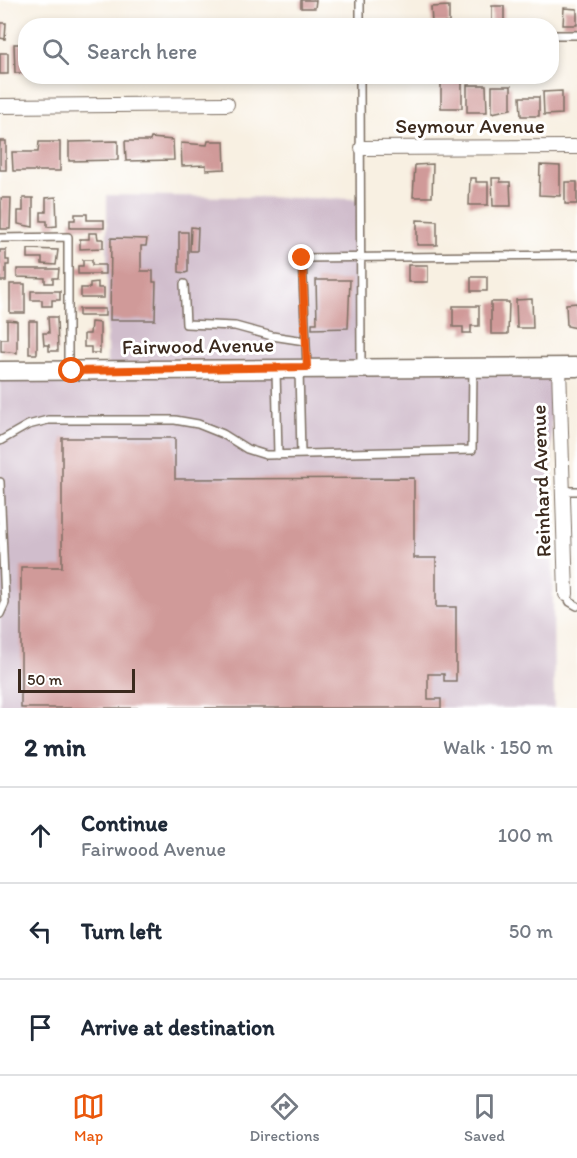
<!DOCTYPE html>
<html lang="en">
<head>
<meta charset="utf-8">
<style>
  :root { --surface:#fff; --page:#f2f2f3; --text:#1f2937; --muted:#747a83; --line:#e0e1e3; --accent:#ea580c }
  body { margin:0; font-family:Itim,sans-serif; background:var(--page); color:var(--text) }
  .scale { position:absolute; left:18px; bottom:15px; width:117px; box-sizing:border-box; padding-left:6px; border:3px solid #3b2a1e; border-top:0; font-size:16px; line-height:21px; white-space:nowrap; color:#3b2a1e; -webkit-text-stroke:4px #fff; paint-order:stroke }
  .stop { position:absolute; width:18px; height:18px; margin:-14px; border:4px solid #ea580c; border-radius:50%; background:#fff }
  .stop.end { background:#ea580c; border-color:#fff; box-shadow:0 2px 6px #0008 }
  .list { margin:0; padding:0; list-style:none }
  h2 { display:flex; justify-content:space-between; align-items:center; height:78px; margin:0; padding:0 24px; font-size:26px }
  h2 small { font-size:20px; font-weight:400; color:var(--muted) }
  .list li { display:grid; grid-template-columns:39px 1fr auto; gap:18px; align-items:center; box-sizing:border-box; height:96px; padding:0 24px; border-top:2px solid var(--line) }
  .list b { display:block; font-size:22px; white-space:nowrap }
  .list p { margin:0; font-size:20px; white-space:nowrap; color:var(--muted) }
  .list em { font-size:20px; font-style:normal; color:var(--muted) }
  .icon { flex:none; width:33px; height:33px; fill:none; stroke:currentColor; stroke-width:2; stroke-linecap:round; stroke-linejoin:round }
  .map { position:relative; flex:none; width:577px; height:708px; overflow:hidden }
  .search { position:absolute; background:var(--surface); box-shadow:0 3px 9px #0003; left:18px; right:18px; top:18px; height:66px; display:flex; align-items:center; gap:15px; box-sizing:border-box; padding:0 21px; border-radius:24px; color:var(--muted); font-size:22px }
  .sheet { height:366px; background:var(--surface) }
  nav { display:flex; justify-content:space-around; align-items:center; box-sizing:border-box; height:84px; border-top:2px solid var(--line); background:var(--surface); font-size:16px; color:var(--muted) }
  nav a { display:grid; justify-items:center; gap:3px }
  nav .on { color:var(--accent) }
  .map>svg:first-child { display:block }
  .industrial { fill:#d0bdcc }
  .building { fill:#d09a99 }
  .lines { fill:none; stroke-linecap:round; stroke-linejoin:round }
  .lane-casing { stroke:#7d6f63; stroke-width:10 }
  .street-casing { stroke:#7d6f63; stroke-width:16 }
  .secondary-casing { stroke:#7d6f63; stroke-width:21 }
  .lane { stroke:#fff; stroke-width:7 }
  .street { stroke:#fff; stroke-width:14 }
  .secondary { stroke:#fff; stroke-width:18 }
  .route { stroke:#ea580c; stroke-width:8 }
  .labels { text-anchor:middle; stroke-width:6; stroke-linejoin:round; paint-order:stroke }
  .street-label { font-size:21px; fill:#3b2a1e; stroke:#fff }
</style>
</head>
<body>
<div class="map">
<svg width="577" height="708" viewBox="0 0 577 708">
  <rect width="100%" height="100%" fill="#fff"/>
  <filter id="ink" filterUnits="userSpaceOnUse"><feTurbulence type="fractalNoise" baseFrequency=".0167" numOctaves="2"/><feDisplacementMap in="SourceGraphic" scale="12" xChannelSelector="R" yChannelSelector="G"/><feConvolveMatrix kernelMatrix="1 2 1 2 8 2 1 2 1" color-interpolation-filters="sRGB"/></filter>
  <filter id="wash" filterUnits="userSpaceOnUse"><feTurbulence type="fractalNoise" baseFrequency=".008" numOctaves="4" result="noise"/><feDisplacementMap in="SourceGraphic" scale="24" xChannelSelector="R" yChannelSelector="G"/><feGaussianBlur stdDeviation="1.35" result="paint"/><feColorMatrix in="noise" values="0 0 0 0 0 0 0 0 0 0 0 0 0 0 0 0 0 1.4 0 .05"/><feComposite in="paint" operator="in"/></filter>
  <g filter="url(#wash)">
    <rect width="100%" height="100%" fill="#f8f0e2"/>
    <path class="industrial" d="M 107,195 L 360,199 L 359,369 L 551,369 L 554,708 L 0,708 L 0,373 L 107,373 Z"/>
    <g id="blocks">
      <path class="building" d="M 301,0 L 316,0 L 315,8 L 301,8 Z
        M 449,6 L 449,23 L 432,23 L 431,7 Z
        M 492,6 L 504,6 L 504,21 L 492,21 Z
        M 564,8 L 577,9 L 577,25 L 563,25 Z
        M 0,23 L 6,23 L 5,39 L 0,38 Z
        M 14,44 L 26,44 L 26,73 L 15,73 Z
        M 0,53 L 8,53 L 8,74 L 0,74 Z
        M 441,78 L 462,78 L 462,108 L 441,108 Z
        M 467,85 L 486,85 L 487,112 L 467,112 Z
        M 492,86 L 511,86 L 511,109 L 492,113 Z
        M 562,91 L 562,114 L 544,115 L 543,92 Z
        M 520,97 L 539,97 L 539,116 L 521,116 Z
        M 151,138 L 173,140 L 174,160 L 126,161 L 125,141 L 150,141 Z
        M 0,141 L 6,141 L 6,170 L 0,170 Z
        M 118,141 L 118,160 L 69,161 L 69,142 Z
        M 208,141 L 224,141 L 225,169 L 206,170 L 206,165 L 182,166 L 181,143 L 207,145 Z
        M 39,142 L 60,142 L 60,171 L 13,171 L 12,152 L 38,152 Z
        M 433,164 L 432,197 L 413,197 L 415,165 Z
        M 540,165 L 560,166 L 560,196 L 539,195 Z
        M 470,178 L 476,178 L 476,182 L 488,182 L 488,205 L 469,205 Z
        M 492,178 L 500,178 L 500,182 L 510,182 L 511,206 L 493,206 Z
        M 565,182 L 577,182 L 577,204 L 565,204 Z
        M 56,197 L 57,226 L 47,227 L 47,221 L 41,221 L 41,212 L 46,212 L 46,198 Z
        M 1,198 L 11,198 L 10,229 L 1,229 Z
        M 23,198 L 33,198 L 33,227 L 18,224 L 18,211 L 23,211 Z
        M 75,214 L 87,214 L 87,220 L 104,220 L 104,228 L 70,228 L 70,220 L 75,220 Z
        M 417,220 L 437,221 L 437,245 L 417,245 Z
        M 191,227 L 198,228 L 197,251 L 190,251 Z
        M 179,232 L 188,232 L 188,272 L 185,273 L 179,272 Z
        M 89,233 L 97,233 L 98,239 L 103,239 L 103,248 L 80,249 L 80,239 L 89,239 Z
        M 111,238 L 147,239 L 146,246 L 141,246 L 141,271 L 153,271 L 153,282 L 156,282 L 155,320 L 110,320 Z
        M 28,249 L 58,250 L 56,265 L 42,264 L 42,258 L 28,258 Z
        M 0,250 L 6,250 L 6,260 L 9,260 L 9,265 L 6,265 L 6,281 L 0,281 Z
        M 83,260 L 92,260 L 92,265 L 105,265 L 105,274 L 78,274 L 78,266 L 83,266 Z
        M 408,265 L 428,265 L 428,282 L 408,282 Z
        M 17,269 L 59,269 L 58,278 L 53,278 L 53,283 L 45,283 L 45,278 L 17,277 Z
        M 471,277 L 487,277 L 487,291 L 471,291 Z
        M 316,280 L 350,280 L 348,328 L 312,329 L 312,323 L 317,323 Z
        M 98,282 L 98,288 L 104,288 L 104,298 L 81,298 L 81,288 L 90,288 L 90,283 Z
        M 10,284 L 25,284 L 25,313 L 10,313 Z
        M 31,291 L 60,291 L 60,300 L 52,300 L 52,306 L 42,306 L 42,300 L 31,300 Z
        M 532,299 L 533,328 L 517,328 L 516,300 Z
        M 491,302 L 509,302 L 508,334 L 491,334 Z
        M 577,303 L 577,328 L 567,326 L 566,304 Z
        M 453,306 L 479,306 L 479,326 L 471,326 L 471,333 L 463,333 L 463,327 L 453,327 Z
        M 79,309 L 105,309 L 105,316 L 79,316 Z
        M 48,317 L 57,317 L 58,351 L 49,351 L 49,345 L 44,345 L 43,333 L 49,333 Z
        M 7,320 L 17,321 L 17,353 L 1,351 L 1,339 L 7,339 Z
        M 29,321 L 37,321 L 37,354 L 29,354 Z
        M 91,322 L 100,323 L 100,353 L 91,353 L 91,347 L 84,347 L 84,334 L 90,334 Z
        M 62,438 L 175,438 L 175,479 L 414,478 L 414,558 L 436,558 L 436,607 L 456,607 L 456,681 L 444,681 L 444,674 L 428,674 L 428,699 L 441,699 L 441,708 L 21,708 L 21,567 L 62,567 Z"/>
    </g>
  </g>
  <g filter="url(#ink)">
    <use href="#blocks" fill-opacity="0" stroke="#7d6f63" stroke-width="1.5"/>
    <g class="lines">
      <defs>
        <path id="lane" d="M 360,26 L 360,0
          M 552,35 L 577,35
          M 360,76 L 361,367
          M 0,238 L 68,237 L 68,368
          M 184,284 L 186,324 L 235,326 L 272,336 L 305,341
          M 307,367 L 302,258 L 577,255
          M 276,370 L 278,455
          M 299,370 L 301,454
          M 0,441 L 28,425 L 48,420 L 175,420 L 198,424 L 223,434 L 247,449 L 266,455 L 472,450 L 473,368
          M 0,482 L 5,603 L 0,614
          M 563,491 L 577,491
          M 566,594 L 570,602 L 577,606"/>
        <path id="street" d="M 0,106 L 227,104
          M 362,148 L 577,147
          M 559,367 L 566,594"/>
        <path id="secondary" d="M 0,371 L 577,367"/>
      </defs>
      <use href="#lane" class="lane-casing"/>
      <use href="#street" class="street-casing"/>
      <use href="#secondary" class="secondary-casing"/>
      <use href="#lane" class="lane"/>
      <use href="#street" class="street"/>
      <use href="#secondary" class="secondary"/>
    </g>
  </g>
  <g class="lines" filter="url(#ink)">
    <path class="route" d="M 72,371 L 307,367 L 302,258"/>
  </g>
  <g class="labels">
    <g class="street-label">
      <text x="470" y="133">Seymour Avenue</text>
      <text transform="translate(198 346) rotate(-1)" y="7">Fairwood Avenue</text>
      <text transform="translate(541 481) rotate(-92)" y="7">Reinhard Avenue</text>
    </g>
  </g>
</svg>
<div class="scale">50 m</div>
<div class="stop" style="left:72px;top:371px"></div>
<div class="stop end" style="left:302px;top:258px"></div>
<div class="search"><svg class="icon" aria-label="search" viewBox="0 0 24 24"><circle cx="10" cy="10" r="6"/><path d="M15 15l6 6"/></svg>Search here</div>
</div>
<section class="sheet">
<h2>2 min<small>Walk · 150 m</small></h2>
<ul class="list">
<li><svg class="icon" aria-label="ahead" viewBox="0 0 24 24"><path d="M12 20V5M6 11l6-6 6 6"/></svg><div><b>Continue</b><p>Fairwood Avenue</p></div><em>100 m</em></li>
<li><svg class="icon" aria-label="left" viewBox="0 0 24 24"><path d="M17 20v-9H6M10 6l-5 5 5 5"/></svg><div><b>Turn left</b></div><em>50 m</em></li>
<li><svg class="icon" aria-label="arrive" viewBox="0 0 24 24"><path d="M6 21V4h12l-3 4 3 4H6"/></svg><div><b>Arrive at destination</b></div></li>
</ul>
</section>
<nav>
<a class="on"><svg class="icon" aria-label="map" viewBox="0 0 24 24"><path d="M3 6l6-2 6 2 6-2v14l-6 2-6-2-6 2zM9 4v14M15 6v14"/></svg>Map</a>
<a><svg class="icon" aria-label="directions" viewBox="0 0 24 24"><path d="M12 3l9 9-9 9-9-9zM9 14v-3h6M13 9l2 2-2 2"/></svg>Directions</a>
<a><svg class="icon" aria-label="saved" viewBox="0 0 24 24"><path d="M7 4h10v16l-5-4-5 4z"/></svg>Saved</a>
</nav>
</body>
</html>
